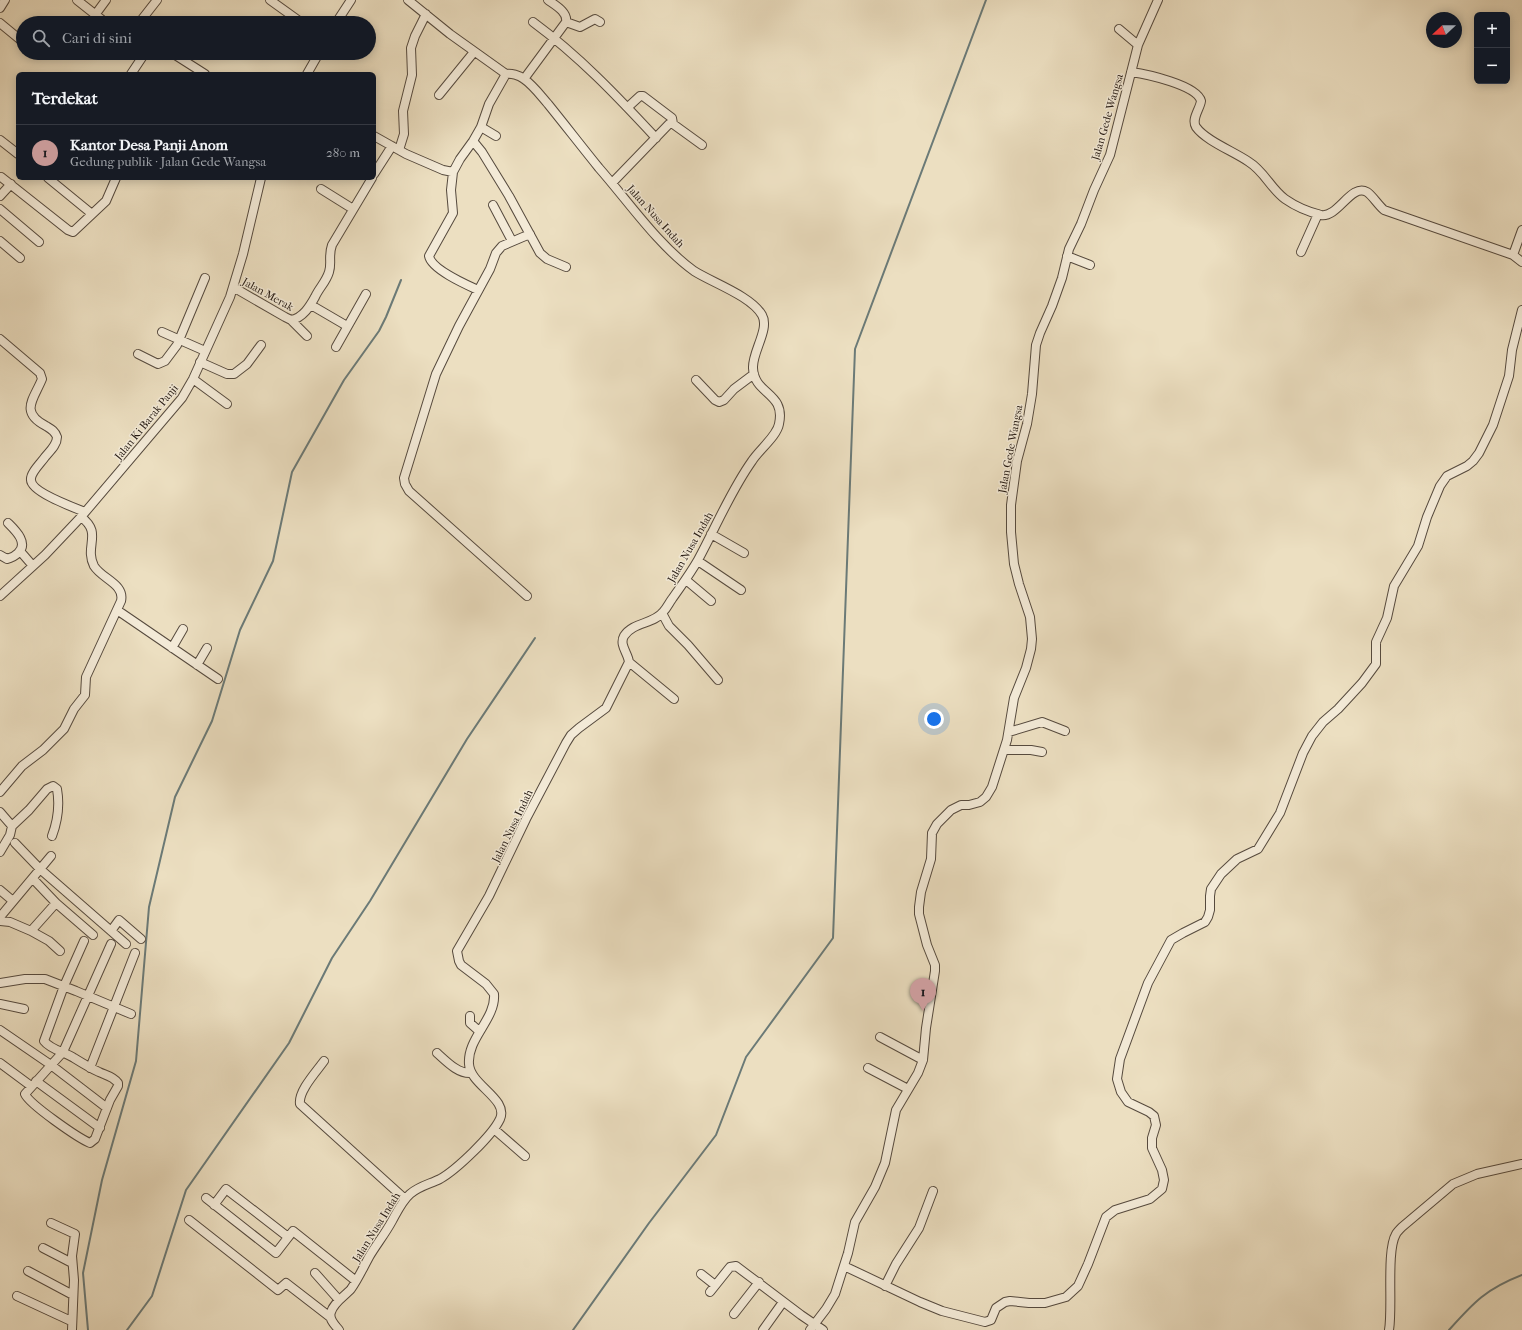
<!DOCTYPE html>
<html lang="id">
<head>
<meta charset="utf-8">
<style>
  :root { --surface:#171b24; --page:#242831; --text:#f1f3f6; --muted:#9ea1a6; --line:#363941; --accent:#c59692 }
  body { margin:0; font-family:"IM FELL French Canon",serif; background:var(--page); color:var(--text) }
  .controls { position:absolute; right:12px; top:12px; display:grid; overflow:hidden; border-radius:6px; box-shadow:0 2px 10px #0003 }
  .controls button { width:36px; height:36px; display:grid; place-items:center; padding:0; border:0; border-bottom:1px solid var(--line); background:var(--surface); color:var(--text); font:20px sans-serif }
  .compass { position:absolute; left:1426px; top:12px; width:36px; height:36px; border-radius:50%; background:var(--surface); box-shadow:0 2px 10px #0003; rotate:248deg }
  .you { position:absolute; left:934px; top:719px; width:14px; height:14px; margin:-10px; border:3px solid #fff; border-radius:50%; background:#1a73e8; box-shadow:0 0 0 6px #1a73e833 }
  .badge { display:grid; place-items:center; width:26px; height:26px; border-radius:50%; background:var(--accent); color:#111; font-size:13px; font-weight:700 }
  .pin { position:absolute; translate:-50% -33px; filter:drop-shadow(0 1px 2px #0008) }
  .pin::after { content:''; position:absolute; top:21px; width:14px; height:12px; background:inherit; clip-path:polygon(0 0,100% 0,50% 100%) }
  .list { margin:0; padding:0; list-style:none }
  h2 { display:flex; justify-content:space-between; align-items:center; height:52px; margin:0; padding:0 16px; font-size:17px }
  h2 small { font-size:13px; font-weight:400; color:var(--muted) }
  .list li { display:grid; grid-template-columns:26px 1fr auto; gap:12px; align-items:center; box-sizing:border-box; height:56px; padding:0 16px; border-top:1px solid var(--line) }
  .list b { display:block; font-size:15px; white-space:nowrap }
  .list p { margin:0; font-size:13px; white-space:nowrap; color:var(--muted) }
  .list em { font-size:13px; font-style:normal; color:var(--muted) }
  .icon { flex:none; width:22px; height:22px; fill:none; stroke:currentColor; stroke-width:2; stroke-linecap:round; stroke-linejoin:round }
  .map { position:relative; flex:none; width:1522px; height:1330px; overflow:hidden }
  .search { position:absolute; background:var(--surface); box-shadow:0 2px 10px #0003; left:16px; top:16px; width:360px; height:44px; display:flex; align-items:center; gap:10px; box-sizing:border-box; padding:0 14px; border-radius:22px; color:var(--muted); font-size:15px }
  .panel { position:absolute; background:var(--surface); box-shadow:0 2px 10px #0003; left:16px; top:72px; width:360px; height:108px; border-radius:6px }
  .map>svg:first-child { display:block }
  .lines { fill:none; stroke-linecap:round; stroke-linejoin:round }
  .stream { stroke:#6b7a77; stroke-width:2 }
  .minor-casing { stroke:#564a3e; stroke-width:10 }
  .minor { stroke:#f3ead7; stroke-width:8 }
  .labels { text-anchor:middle; stroke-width:3; stroke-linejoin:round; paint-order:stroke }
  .street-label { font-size:11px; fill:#241912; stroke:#f3ead7 }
</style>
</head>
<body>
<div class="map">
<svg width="1522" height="1330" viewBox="0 0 1522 1330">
  <rect width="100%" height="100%" fill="#ecdfc1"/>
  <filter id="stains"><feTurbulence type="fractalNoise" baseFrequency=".005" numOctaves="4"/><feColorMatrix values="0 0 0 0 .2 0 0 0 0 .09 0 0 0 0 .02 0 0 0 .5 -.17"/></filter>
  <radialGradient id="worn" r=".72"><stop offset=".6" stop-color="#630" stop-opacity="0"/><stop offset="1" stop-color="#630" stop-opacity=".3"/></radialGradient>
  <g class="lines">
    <path class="stream" d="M 88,1330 L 83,1273 L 102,1180 L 136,1061 L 149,907 L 175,797 L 212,721 L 240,630 L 273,561 L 292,472 L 344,380 L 379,331 L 386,317 L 401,280
      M 127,1330 L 152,1296 L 186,1190 L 289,1043 L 332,958 L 370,901 L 467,739 L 535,638
      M 573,1330 L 649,1223 L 716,1135 L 746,1057 L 833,938 L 855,349 L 986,0
      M 1449,1330 C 1474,1302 1486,1289 1522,1275"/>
    <defs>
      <path id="minor" d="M 77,0 L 106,23
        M 270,0 L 302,23
        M 0,8 L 5,0
        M 95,15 L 106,0
        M 533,22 C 579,56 617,96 656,138
        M 566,22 L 580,27 L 595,19 L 600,22
        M 0,23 L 23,42
        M 139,23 L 157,0
        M 336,23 L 351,0
        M 1119,29 L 1138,45
        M 172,53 L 205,74
        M 1131,72 C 1146,74 1197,85 1201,101 C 1200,109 1191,119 1196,127 C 1206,141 1235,152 1249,162 C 1264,171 1271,189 1285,199 C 1295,206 1309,212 1321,215 C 1338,218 1351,183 1367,192 C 1372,195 1378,205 1384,210 L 1513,255 L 1522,262
        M 131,74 L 145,53
        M 307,74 L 319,53
        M 524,79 L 566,22 C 568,12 555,5 548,0
        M 439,95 L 474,52
        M 628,107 L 640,96 L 643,96 L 672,118 L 673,124
        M 481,127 L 496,136
        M 374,136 L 406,154 L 443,170 L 453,172
        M 0,140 L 18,154
        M 473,141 L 482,152 L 509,196 L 540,253 L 547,259 L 566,267
        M 399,150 L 404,134 L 403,111 L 412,75 L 411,48 L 415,36 L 426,14
        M 374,174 L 392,146
        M 1,177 L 68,230 L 73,232 L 106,201 L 116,178
        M 48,178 L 92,214
        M 612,183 L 669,124 L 673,124 L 702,145
        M 321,189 L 353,209
        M 0,196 L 11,184
        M 493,205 L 512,241
        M 0,209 L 39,242
        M 0,241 L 20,258
        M 1301,252 L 1318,214
        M 1513,255 L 1522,230
        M 1067,256 L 1090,265
        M 233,287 L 285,317 L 291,320 C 303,318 310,306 315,297 C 319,288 326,282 329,272 C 332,263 328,256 332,245 L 372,178
        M 478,290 C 467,285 431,269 429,256 L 453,213 L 451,190 L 453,172 L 460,159 L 473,141 L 481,127 L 489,104 L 506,74
        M 311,305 L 347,326
        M 291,320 L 307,336
        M 162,332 L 205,351
        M 0,339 L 40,373 L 42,379 C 34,399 19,412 46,426 C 51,429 55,431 57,437 C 57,445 50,451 45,457 C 41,463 30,473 31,480 C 31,492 75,508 85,512
        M 336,347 L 366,294
        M 138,354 L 158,364 L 165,361 L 177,345 L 205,278
        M 200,362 L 227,374 L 234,374 L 247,364 L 261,345
        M 193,379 L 227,404
        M 696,380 L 715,400 L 719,402 L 724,400 L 734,389 L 754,374
        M 711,534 L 744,553
        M 20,551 L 33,566
        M 0,555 L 7,559 C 12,558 15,556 18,553 C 29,543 15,530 8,523
        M 698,561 L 741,590
        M 686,580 L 711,601
        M 0,596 L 45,555 L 81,517 L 182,398 L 193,379 L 230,297 L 243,254 L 261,178
        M 527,596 L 409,491 L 405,484 L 404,478 L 436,374 L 459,326 L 490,269 L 496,253 L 502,246 L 530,234
        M 117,610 L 218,679
        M 662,613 L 669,626 L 688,645 L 718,680
        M 172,648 L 183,629
        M 629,662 L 674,699
        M 197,665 L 207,648
        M 1009,732 L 1042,722 L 1065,731
        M 1005,750 L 1031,750 L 1042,752
        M 0,792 L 22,766 L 43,750 L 64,729 L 74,709 L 85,695 L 86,677 L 121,601 C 125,584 102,579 94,566 C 84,546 103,533 81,517
        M 0,812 L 12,826
        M 15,843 L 40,869 L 126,944
        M 0,852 L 10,835 L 12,826 L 29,810 L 47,789 L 53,786 L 57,789 C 60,806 58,820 52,836
        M 35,881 L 56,903
        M 0,890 L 13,901
        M 0,917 L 51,856
        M 0,921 L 10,922 L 31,931 L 56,903 L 93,935
        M 31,931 L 49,941 L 60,951
        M 111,931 L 119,920 L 141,939
        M 84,941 L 64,986 L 44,1041 C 51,1050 65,1052 74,1058 C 82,1063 90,1068 99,1072 C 105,1075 113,1076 118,1083 L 118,1086 L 110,1100 L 95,1139 L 90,1143 C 78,1138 29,1104 25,1094 L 63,1052 L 111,944
        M 0,983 L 25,979 L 45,979 L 76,991 L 131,1014
        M 0,1004 L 24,1009
        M 470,1016 L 470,1023 L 479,1031
        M 0,1030 L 51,1065 L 107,1108
        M 880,1037 L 923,1060
        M 437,1053 C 446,1061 458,1074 471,1073
        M 324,1061 C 317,1071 298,1091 300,1104 L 405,1199
        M 0,1063 L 31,1086
        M 90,1068 L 135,953
        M 868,1068 L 908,1089
        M 36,1081 L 100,1128
        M 494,1129 L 525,1156
        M 206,1198 L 276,1253 L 293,1231 L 356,1281
        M 214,1205 L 226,1189 L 288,1237
        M 189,1220 L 278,1290 L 286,1283 L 330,1317
        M 51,1223 L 75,1234 L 72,1256 L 74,1280 L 72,1330
        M 43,1248 L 72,1263
        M 844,1266 L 920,1302 L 942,1311 L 985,1322 L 991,1320 L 996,1308 L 1005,1302 L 1010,1301 L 1029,1303 L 1045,1303 L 1066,1297 L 1078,1286 L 1088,1264 L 1106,1217 L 1115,1210 L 1150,1199 L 1162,1189 L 1164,1180 L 1162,1170 L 1152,1148 L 1152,1138 L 1156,1125 L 1154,1116 L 1149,1112 L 1128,1102 L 1121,1092 L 1117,1079 L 1120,1059 L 1148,983 L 1171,940 L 1183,933 L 1205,922 L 1208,917 L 1210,910 L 1210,896 L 1211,889 L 1221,874 L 1237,859 L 1258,849 L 1280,813 L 1303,753 L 1312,736 L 1323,722 L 1338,709 L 1362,683 L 1376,664 L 1376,642 L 1387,618 L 1394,586 L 1418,546 L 1427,517 L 1440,486 L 1447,476 L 1467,466 L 1473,461 L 1479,453 L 1493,425 L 1509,376 L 1512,350 L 1522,310
        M 28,1271 L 73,1295
        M 315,1273 L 339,1300
        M 701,1274 L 715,1285
        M 885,1286 L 896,1264 L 919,1228 L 933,1191
        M 710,1292 L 730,1267 L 736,1266 L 801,1315 L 823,1330
        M 17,1296 L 71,1321
        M 734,1314 L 759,1282
        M 339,1330 C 335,1325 328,1319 331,1312 C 334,1302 345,1296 351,1289 C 358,1279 363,1268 369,1257 C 376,1245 385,1234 392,1221 C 397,1212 402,1201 410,1194 C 419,1186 430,1184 440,1179 C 456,1170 492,1136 500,1119 C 509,1099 470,1085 469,1064 C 467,1038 496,1019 494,994 L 486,984 L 461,965 L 459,961 L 457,951 L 489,896 L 526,819 L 566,743 L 571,735 L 579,728 L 606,708 L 629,662 C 628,653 619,645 624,636 C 633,622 654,624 663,612 C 667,608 669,603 672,599 C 681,586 690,574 698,560 C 716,527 730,492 752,461 C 759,450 777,436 779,424 C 786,392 754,395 753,368 C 752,352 770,329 762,315 C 751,296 713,283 694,271 C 658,245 628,201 599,168 C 582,147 565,125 548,104 C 541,96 533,85 524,79 C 519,75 511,73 506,74 L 450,34 L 408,0
        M 763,1330 L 783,1302
        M 810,1330 L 826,1309 L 835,1294 L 848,1253 L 855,1222 L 875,1187 L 885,1163 L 896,1110 L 918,1073 L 923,1060 L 926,1028 L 935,971 L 935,965 L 927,945 L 919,914 L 919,907 L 921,892 L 931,859 L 932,833 L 937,824 L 951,810 L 961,805 L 969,805 L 980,802 L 986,797 L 992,787 L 1007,740 L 1014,698 L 1026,668 L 1031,649 L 1032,639 L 1030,617 L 1019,584 L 1014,564 L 1011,532 L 1011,505 L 1017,461 L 1027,424 L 1032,394 L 1036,345 L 1040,333 L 1052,306 L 1062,278 L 1069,249 L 1081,224 L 1094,190 L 1110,155 L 1138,45 L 1158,0
        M 1389,1330 C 1393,1307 1386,1251 1396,1234 C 1397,1232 1400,1229 1402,1227 L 1453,1184 L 1477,1174 L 1522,1164"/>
    </defs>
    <use href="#minor" class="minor-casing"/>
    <use href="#minor" class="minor"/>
  </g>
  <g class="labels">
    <g class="street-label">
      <text transform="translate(1107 117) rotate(-74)" y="4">Jalan Gede Wangsa</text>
      <text transform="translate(656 216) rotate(48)" y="4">Jalan Nusa Indah</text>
      <text transform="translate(268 294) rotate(29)" y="4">Jalan Merak</text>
      <text transform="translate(146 422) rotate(-51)" y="4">Jalan Ki Barak Panji</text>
      <text transform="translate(1010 449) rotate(-79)" y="4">Jalan Gede Wangsa</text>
      <text transform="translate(690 547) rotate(-60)" y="4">Jalan Nusa Indah</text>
      <text transform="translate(512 826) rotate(-64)" y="4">Jalan Nusa Indah</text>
      <text transform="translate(376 1227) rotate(-58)" y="4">Jalan Nusa Indah</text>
    </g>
  </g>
  <rect width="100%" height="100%" filter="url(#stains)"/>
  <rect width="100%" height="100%" fill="url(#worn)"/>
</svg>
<div class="controls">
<button>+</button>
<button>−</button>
</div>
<svg class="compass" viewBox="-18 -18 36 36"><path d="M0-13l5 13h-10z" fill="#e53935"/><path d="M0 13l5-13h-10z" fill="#9ea1a6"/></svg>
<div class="you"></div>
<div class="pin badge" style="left:923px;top:1011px">1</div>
<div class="search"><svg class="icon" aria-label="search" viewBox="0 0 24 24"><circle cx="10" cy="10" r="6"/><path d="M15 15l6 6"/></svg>Cari di sini</div>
<section class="panel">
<h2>Terdekat<small></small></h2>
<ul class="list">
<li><span class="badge">1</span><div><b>Kantor Desa Panji Anom</b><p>Gedung publik · Jalan Gede Wangsa</p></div><em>280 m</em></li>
</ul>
</section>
</div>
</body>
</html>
